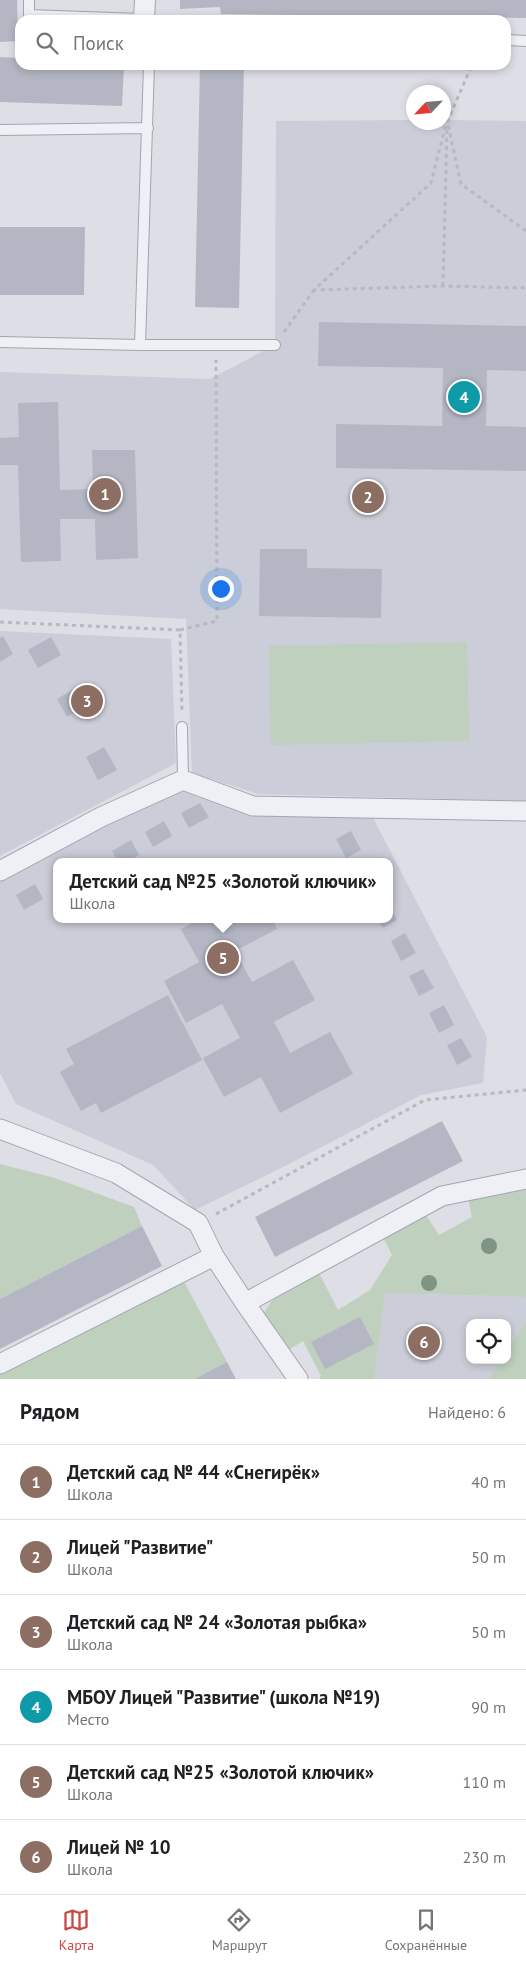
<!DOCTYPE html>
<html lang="ru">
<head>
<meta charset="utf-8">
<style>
  :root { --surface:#fff; --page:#f2f2f2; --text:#202124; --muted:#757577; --line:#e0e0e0; --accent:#ca4a43 }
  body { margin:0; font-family:"PT Sans",sans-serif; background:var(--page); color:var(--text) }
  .controls { position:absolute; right:15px; bottom:15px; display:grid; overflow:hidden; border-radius:10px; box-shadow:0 2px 8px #0003 }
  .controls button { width:45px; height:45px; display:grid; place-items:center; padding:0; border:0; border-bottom:1px solid var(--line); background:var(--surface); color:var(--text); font:25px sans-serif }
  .compass { position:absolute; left:406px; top:85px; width:45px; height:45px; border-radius:50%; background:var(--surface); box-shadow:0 2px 8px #0003; rotate:244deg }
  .you { position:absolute; left:220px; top:588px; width:18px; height:18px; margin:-12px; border:4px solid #fff; border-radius:50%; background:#1a73e8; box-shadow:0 0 0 8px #1a73e833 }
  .badge { display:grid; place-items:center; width:32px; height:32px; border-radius:50%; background:var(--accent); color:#fff; font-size:16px; font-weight:700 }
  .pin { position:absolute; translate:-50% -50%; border:2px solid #fff; box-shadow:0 1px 5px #0006 }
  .popup { position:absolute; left:53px; top:858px; width:340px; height:65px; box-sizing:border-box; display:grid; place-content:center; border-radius:10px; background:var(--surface); filter:drop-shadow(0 1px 4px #0005); font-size:16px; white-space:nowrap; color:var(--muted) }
  .popup b { font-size:19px; color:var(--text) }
  .popup::after { content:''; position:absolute; left:50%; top:100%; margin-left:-10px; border:10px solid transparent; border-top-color:var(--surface) }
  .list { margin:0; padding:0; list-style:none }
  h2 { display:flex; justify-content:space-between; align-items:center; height:65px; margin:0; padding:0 20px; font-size:21px }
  h2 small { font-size:16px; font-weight:400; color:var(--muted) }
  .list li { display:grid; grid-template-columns:32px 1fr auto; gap:15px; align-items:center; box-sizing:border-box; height:75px; padding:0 20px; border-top:1px solid var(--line) }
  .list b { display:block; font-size:19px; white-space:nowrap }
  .list p { margin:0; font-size:16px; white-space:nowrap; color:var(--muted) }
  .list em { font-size:16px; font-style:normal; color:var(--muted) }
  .icon { flex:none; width:28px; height:28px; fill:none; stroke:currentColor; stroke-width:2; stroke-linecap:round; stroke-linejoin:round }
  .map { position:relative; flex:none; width:526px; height:1379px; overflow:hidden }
  .search { position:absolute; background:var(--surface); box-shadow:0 2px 8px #0003; left:15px; right:15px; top:15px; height:55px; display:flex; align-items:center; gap:12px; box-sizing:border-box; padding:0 18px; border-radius:15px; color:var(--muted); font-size:19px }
  .sheet { height:515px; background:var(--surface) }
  nav { display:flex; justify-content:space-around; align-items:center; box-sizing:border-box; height:70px; border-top:1px solid var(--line); background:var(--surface); font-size:14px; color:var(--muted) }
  nav a { display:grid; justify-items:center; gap:2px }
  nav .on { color:var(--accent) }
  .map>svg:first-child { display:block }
  .built { fill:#cbcdd8; fill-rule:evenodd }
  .green { fill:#bfd0be }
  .building { fill:#b4b7c3 }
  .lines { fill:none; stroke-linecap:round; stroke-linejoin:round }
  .lane-casing { stroke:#a3a4b0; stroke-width:12 }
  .street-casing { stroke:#a3a4b0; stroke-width:21 }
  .path { stroke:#b7b9c1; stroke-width:3; stroke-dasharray:4 4; stroke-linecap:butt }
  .lane { stroke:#eff0f5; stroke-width:10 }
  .street { stroke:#eff0f5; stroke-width:19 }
  .tree { fill:#809485 }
</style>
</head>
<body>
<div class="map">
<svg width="526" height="1379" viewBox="0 0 526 1379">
  <rect width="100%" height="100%" fill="#dddee6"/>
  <path class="built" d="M 413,120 L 414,122 L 444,122 L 444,120 L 526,121 L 526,801 L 258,794 L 192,773 L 186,619 L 0,609 L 0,372 L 210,379 L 275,345 L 276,121 Z
    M 0,631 L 171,639 L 176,763 L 0,856 Z
    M 182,786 L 372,816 L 487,1037 L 483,1083 L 421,1095 L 289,1164 L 195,1210 L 153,1165 L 16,1104 L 0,1073 L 0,879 ZM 57,862 L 389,862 L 389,919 L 57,919 Z
    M 385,1293 L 526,1297 L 526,1379 L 374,1379 ZM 470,1323 L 507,1323 L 507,1360 L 470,1360 Z"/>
  <path class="green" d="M 467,642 L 469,741 L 271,745 L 269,646 Z
    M 0,1164 L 55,1178 L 134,1207 L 142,1226 L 0,1299 Z
    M 526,1186 L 526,1297 L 385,1293 L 374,1379 L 319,1379 L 321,1376 L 303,1341 L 285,1352 L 261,1317 L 281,1288 L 317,1269 L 338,1310 L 370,1290 L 392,1255 L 383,1237 L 424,1212 L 439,1235 L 472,1217 L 468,1198 Z
    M 183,1280 L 227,1362 L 194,1379 L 0,1379 L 0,1374 Z
    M 526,1322 L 526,1379 L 489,1379 L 501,1360 L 507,1360 L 507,1351 Z"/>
  <path class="building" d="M 0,0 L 17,0 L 18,41 L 0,42 Z
    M 180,0 L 526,0 L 526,18 L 459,17 L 459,20 L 369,20 L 369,16 L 221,14 L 220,7 L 180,9 Z
    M 0,57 L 20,58 L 20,65 L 124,65 L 122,106 L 0,102 Z
    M 200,65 L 244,65 L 239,308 L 195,307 Z
    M 0,227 L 85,227 L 84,295 L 0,295 Z
    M 319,322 L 526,326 L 526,371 L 487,370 L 486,426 L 526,427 L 526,471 L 336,468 L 336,424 L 442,426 L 443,368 L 318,366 Z
    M 58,402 L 60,490 L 93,489 L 92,450 L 135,450 L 138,558 L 96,560 L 95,519 L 60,519 L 61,561 L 21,562 L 18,465 L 0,465 L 0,438 L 19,437 L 18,403 Z
    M 260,549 L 307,549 L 307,568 L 382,569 L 381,618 L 259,616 Z
    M 3,636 L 13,654 L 0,662 L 0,638 Z
    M 51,637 L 61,655 L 38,668 L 28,650 Z
    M 79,686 L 89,704 L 67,717 L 57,699 Z
    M 104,747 L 117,770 L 98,780 L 86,757 Z
    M 200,803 L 209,817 L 189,828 L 181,813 Z
    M 164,821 L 172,836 L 153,847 L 145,832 Z
    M 351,831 L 361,850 L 346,858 L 336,839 Z
    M 131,840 L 139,855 L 127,862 L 118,862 L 112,851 Z
    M 35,884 L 43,899 L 24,910 L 16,895 Z
    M 389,905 L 397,920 L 383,928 L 378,919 L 389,919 Z
    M 199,919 L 272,919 L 277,929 L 235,951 L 252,982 L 293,960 L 315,1000 L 274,1022 L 290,1053 L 330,1032 L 353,1074 L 280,1113 L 261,1077 L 224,1097 L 203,1058 L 240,1038 L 222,1004 L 186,1023 L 164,981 L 199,962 L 181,929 Z
    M 405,933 L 416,953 L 401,961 L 391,941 Z
    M 423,969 L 434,988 L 419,996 L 409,976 Z
    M 168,995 L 202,1060 L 101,1113 L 96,1103 L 81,1111 L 60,1072 L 74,1064 L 66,1049 Z
    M 444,1005 L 454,1025 L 439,1033 L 429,1013 Z
    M 461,1038 L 472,1057 L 457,1065 L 447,1045 Z
    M 442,1121 L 463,1161 L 275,1257 L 255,1217 Z
    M 142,1226 L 162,1266 L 0,1349 L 0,1299 Z
    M 360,1317 L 374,1344 L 325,1369 L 311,1342 Z
    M 227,1362 L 236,1379 L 194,1379 Z"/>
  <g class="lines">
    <defs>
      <path id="lane" d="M 29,0 L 29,15 L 139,19 L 140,0
        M 149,20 L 150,0
        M 506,40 L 526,41
        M 0,130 L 148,128
        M 0,342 L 140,345 L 275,345
        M 140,345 L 149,65
        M 182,727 L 183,780"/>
      <path id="street" d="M 0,871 L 101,817 L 183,780 L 253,806 L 526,811
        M 0,1129 L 116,1173 L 198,1223 L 214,1256 L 245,1303 L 298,1379
        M 245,1303 L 442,1196 L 526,1179
        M 0,1364 L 214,1256"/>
    </defs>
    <use href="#lane" class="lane-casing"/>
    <use href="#street" class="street-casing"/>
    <path class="path" d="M 447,122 L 472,65
      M 526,231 L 461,184 L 447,120 L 431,183 L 314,290 L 443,286 L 526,288
      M 443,286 L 447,128
      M 284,332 L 314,290
      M 0,622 L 180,630 L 182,712
      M 180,630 L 217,621 L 216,360
      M 216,1214 L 425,1100 L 526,1090"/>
    <use href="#lane" class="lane"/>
    <use href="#street" class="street"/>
  </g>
  <g class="tree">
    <circle cx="489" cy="1246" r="8"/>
    <circle cx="429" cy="1283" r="8"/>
  </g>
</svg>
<div class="controls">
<button><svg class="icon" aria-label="locate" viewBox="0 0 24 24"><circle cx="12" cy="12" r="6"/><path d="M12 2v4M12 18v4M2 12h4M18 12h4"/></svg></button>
</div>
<svg class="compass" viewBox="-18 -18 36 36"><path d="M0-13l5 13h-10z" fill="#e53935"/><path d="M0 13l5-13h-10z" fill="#757577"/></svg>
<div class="you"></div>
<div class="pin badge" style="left:105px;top:494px;background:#8d6e63">1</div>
<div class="pin badge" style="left:368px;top:497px;background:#8d6e63">2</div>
<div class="pin badge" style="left:87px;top:701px;background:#8d6e63">3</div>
<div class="pin badge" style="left:464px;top:397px;background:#0f9aa8">4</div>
<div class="pin badge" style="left:223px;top:958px;background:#8d6e63">5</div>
<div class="popup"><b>Детский сад №25 «Золотой ключик»</b>Школа</div>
<div class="pin badge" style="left:424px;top:1342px;background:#8d6e63">6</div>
<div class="search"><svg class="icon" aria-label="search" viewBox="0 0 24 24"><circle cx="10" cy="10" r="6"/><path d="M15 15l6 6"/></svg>Поиск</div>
</div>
<section class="sheet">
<h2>Рядом<small>Найдено: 6</small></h2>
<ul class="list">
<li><span class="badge" style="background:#8d6e63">1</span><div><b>Детский сад № 44 «Снегирёк»</b><p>Школа</p></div><em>40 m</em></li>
<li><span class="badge" style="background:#8d6e63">2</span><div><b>Лицей &quot;Развитие&quot;</b><p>Школа</p></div><em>50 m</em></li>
<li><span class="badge" style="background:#8d6e63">3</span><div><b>Детский сад № 24 «Золотая рыбка»</b><p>Школа</p></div><em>50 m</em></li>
<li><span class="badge" style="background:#0f9aa8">4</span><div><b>МБОУ Лицей &quot;Развитие&quot; (школа №19)</b><p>Место</p></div><em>90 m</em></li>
<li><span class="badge" style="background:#8d6e63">5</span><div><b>Детский сад №25 «Золотой ключик»</b><p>Школа</p></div><em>110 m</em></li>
<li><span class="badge" style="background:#8d6e63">6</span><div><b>Лицей № 10</b><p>Школа</p></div><em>230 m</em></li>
</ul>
</section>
<nav>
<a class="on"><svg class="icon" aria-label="map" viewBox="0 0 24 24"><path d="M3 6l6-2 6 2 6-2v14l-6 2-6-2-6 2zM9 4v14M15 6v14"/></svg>Карта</a>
<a><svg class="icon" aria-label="directions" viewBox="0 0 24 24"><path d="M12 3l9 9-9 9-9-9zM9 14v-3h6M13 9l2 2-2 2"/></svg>Маршрут</a>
<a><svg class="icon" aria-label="saved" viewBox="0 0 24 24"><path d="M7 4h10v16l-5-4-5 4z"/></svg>Сохранённые</a>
</nav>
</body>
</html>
